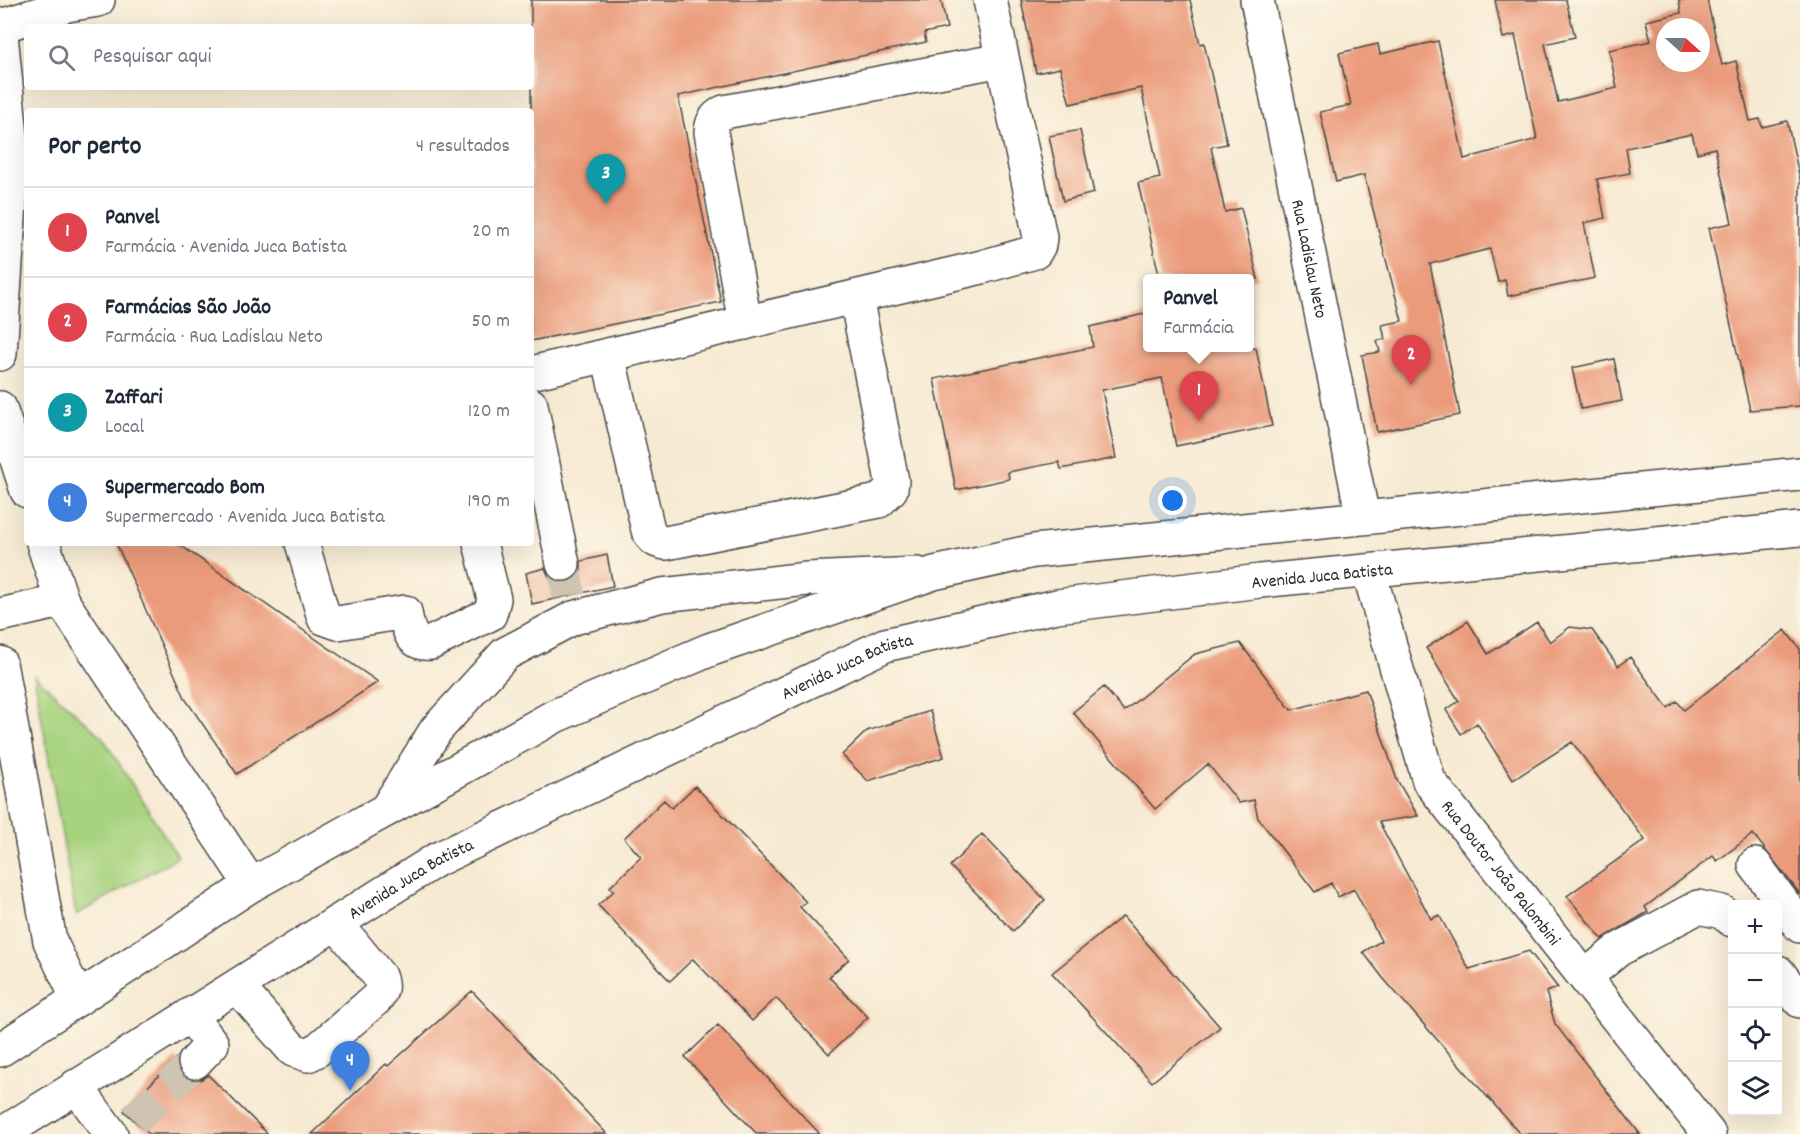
<!DOCTYPE html>
<html lang="pt">
<head>
<meta charset="utf-8">
<style>
  :root { --surface:#fff; --page:#f2f2f3; --text:#1f2937; --muted:#747a83; --line:#e0e1e3; --accent:#7c3aed }
  body { margin:0; font-family:Dekko,sans-serif; background:var(--page); color:var(--text) }
  .controls { position:absolute; right:18px; bottom:18px; display:grid; overflow:hidden; border-radius:6px; box-shadow:0 6px 24px #0002 }
  .controls button { width:54px; height:54px; display:grid; place-items:center; padding:0; border:0; border-bottom:2px solid var(--line); background:var(--surface); color:var(--text); font:30px sans-serif }
  .compass { position:absolute; left:1656px; top:18px; width:54px; height:54px; border-radius:50%; background:var(--surface); box-shadow:0 6px 24px #0002; rotate:111deg }
  .you { position:absolute; left:1173px; top:501px; width:21px; height:21px; margin:-15px; border:4px solid #fff; border-radius:50%; background:#1a73e8; box-shadow:0 0 0 9px #1a73e833 }
  .badge { display:grid; place-items:center; width:39px; height:39px; border-radius:50%; background:var(--accent); color:#fff; font-size:20px; font-weight:700 }
  .pin { position:absolute; translate:-50% -50px; filter:drop-shadow(0 2px 3px #0008) }
  .pin::after { content:''; position:absolute; top:32px; width:21px; height:18px; background:inherit; clip-path:polygon(0 0,100% 0,50% 100%) }
  .popup { position:absolute; left:1143px; top:274px; width:111px; height:78px; box-sizing:border-box; display:grid; place-content:center; border-radius:6px; background:var(--surface); filter:drop-shadow(0 2px 4px #0005); font-size:20px; white-space:nowrap; color:var(--muted) }
  .popup b { font-size:22px; color:var(--text) }
  .popup::after { content:''; position:absolute; left:50%; top:100%; margin-left:-12px; border:12px solid transparent; border-top-color:var(--surface) }
  .list { margin:0; padding:0; list-style:none }
  h2 { display:flex; justify-content:space-between; align-items:center; height:78px; margin:0; padding:0 24px; font-size:26px }
  h2 small { font-size:20px; font-weight:400; color:var(--muted) }
  .list li { display:grid; grid-template-columns:39px 1fr auto; gap:18px; align-items:center; box-sizing:border-box; height:90px; padding:0 24px; border-top:2px solid var(--line) }
  .list b { display:block; font-size:22px; white-space:nowrap }
  .list p { margin:0; font-size:20px; white-space:nowrap; color:var(--muted) }
  .list em { font-size:20px; font-style:normal; color:var(--muted) }
  .icon { flex:none; width:33px; height:33px; fill:none; stroke:currentColor; stroke-width:2; stroke-linecap:round; stroke-linejoin:round }
  .map { position:relative; flex:none; width:1800px; height:1134px; overflow:hidden }
  .search { position:absolute; background:var(--surface); box-shadow:0 6px 24px #0002; left:24px; top:24px; width:510px; height:66px; display:flex; align-items:center; gap:15px; box-sizing:border-box; padding:0 21px; border-radius:6px; color:var(--muted); font-size:22px }
  .panel { position:absolute; background:var(--surface); box-shadow:0 6px 24px #0002; left:24px; top:108px; width:510px; height:438px; border-radius:6px }
  .map>svg:first-child { display:block }
  .green { fill:#a7d37f; stroke:#697f55; stroke-width:1.5 }
  .building { fill:#eb9b7b; fill-rule:evenodd }
  .lines { fill:none; stroke-linecap:round; stroke-linejoin:round }
  .minor-tunnel { stroke:#cec4b1; stroke-width:33; stroke-dasharray:33 16; stroke-linecap:butt }
  .minor-casing { stroke:#4a4844; stroke-width:36 }
  .major-casing { stroke:#4a4844; stroke-width:36 }
  .minor { stroke:#fff; stroke-width:33 }
  .major { stroke:#fff; stroke-width:33 }
  .labels { text-anchor:middle; stroke-width:5; stroke-linejoin:round; paint-order:stroke }
  .street-label { font-size:18px; fill:#2b2b2b; stroke:#fcf5e5 }
</style>
</head>
<body>
<div class="map">
<svg width="1800" height="1134" viewBox="0 0 1800 1134">
  <rect width="100%" height="100%" fill="#fcf5e5"/>
  <filter id="ink" filterUnits="userSpaceOnUse"><feTurbulence type="fractalNoise" baseFrequency=".0167" numOctaves="2"/><feDisplacementMap in="SourceGraphic" scale="12" xChannelSelector="R" yChannelSelector="G"/><feConvolveMatrix kernelMatrix="1 2 1 2 8 2 1 2 1" color-interpolation-filters="sRGB"/></filter>
  <filter id="wash" filterUnits="userSpaceOnUse"><feTurbulence type="fractalNoise" baseFrequency=".008" numOctaves="4" result="noise"/><feDisplacementMap in="SourceGraphic" scale="24" xChannelSelector="R" yChannelSelector="G"/><feGaussianBlur stdDeviation="1.35" result="paint"/><feColorMatrix in="noise" values="0 0 0 0 0 0 0 0 0 0 0 0 0 0 0 0 0 1.4 0 .05"/><feComposite in="paint" operator="in"/></filter>
  <g filter="url(#wash)">
    <rect width="100%" height="100%" fill="#f7ead3"/>
    <path class="green" d="M 34,675 L 103,738 L 178,857 L 76,915 Z"/>
    <g id="blocks">
      <path class="building" d="M 531,0 L 941,0 L 947,28 L 924,33 L 926,42 L 678,96 L 721,302 L 531,341 Z
        M 1021,0 L 1190,0 L 1200,44 L 1204,43 L 1227,144 L 1211,147 L 1225,212 L 1241,208 L 1258,279 L 1160,279 L 1138,183 L 1160,178 L 1141,88 L 1070,104 L 1060,68 L 1036,73 Z
        M 1495,0 L 1566,0 L 1575,37 L 1545,44 L 1558,102 L 1617,88 L 1609,50 L 1651,41 L 1646,21 L 1681,13 L 1679,0 L 1707,0 L 1722,65 L 1736,61 L 1750,121 L 1760,119 L 1762,127 L 1787,121 L 1800,179 L 1800,406 L 1750,410 L 1709,228 L 1732,223 L 1715,148 L 1697,153 L 1692,134 L 1626,148 L 1630,173 L 1597,179 L 1605,218 L 1584,223 L 1595,278 L 1508,296 L 1505,280 L 1498,282 L 1490,249 L 1430,264 L 1460,415 L 1377,432 L 1362,355 L 1380,352 L 1377,341 L 1385,339 L 1382,325 L 1402,321 L 1364,175 L 1336,182 L 1320,112 L 1351,105 L 1339,53 L 1378,44 L 1380,54 L 1438,41 L 1464,159 L 1537,139 L 1515,35 L 1503,38 ZM 1665,27 L 1701,27 L 1701,63 L 1665,63 Z
        M 1080,130 L 1094,193 L 1063,201 L 1049,136 Z
        M 1148,313 L 1148,348 L 1256,348 L 1272,426 L 1176,446 L 1162,378 L 1102,390 L 1116,458 L 1061,469 L 1059,462 L 1008,472 L 1009,479 L 956,490 L 934,379 L 1093,347 L 1090,327 Z
        M 1614,359 L 1622,401 L 1581,409 L 1572,368 Z
        M 116,543 L 177,543 L 378,682 L 237,774 L 186,700 Z
        M 607,555 L 613,586 L 532,604 L 526,573 L 545,568 L 549,577 L 556,582 L 567,582 L 575,578 L 581,571 L 581,561 Z
        M 1468,621 L 1488,654 L 1537,622 L 1550,642 L 1570,627 L 1592,630 L 1618,666 L 1630,657 L 1668,708 L 1677,701 L 1684,710 L 1785,630 L 1800,649 L 1800,894 L 1753,834 L 1717,861 L 1713,856 L 1645,907 L 1648,912 L 1602,939 L 1567,896 L 1645,840 L 1572,742 L 1513,780 L 1477,723 L 1461,734 L 1446,710 L 1459,701 L 1426,648 Z
        M 1240,643 L 1291,710 L 1366,690 L 1397,780 L 1418,816 L 1379,822 L 1431,919 L 1439,915 L 1469,969 L 1529,951 L 1558,988 L 1546,992 L 1555,1024 L 1640,1134 L 1520,1134 L 1383,978 L 1363,952 L 1381,941 L 1354,889 L 1338,897 L 1331,883 L 1315,892 L 1258,818 L 1254,800 L 1239,803 L 1208,764 L 1155,809 L 1073,712 L 1104,687 L 1124,711 L 1195,654 Z
        M 930,711 L 944,757 L 868,781 L 842,755 L 867,731 Z
        M 695,786 L 806,902 L 800,907 L 849,959 L 829,977 L 868,1017 L 829,1054 L 776,998 L 752,1021 L 693,959 L 670,981 L 598,905 L 614,891 L 610,887 L 641,857 L 624,838 L 664,800 L 672,808 Z
        M 982,834 L 1045,900 L 1013,931 L 950,866 Z
        M 1123,916 L 1220,1027 L 1152,1082 L 1052,973 Z
        M 472,991 L 607,1134 L 312,1134 L 386,1064 L 388,1066 Z
        M 718,1025 L 820,1134 L 757,1134 L 685,1057 Z
        M 177,1057 L 177,1068 L 183,1076 L 191,1080 L 200,1080 L 208,1075 L 268,1134 L 149,1134 L 124,1111 Z"/>
    </g>
  </g>
  <g filter="url(#ink)">
    <use href="#blocks" fill-opacity="0" stroke="#4a4844" stroke-width="1.5"/>
    <g class="lines">
      <path class="minor-tunnel" d="M 563,564 L 569,596
        M 134,1120 L 195,1062"/>
      <defs>
        <g id="minor">
          <path id="s1" d="M 1257,0 L 1363,517"/>
          <path d="M 0,24 L 13,157 L 0,354"/>
          <path d="M 1,26 L 67,5 L 98,0"/>
          <path d="M 745,323 L 711,132 C 712,121 715,117 724,112 L 1002,60"/>
          <path d="M 608,355 L 648,530 C 652,539 656,542 666,543 L 879,501 L 891,489 L 892,481 L 856,297"/>
          <path d="M 531,373 L 982,267 L 1035,252 L 1039,245 L 1040,237 L 990,0"/>
          <path d="M 531,405 L 563,564"/>
          <path d="M 0,408 L 27,491"/>
          <path d="M 43,543 L 62,601 L 251,885"/>
          <path d="M 302,543 L 324,618 L 338,623 L 405,612 C 408,629 410,645 431,643 L 490,614 L 494,599 L 480,543"/>
          <path id="s2" d="M 1369,572 L 1429,781 L 1709,1134"/>
          <path d="M 0,615 L 62,601"/>
          <path d="M 0,663 L 50,941 L 78,999"/>
          <path d="M 386,810 L 436,730 L 505,654 L 573,618 L 662,595 L 807,579 L 917,574"/>
          <path d="M 1755,865 L 1800,926"/>
          <path d="M 1778,972 L 1800,1001"/>
          <path d="M 1585,977 L 1618,950 L 1698,907 L 1722,912 L 1732,920"/>
          <path d="M 237,986 L 293,1050 L 308,1055 L 316,1051 L 376,999 C 382,991 383,986 379,976 L 336,923"/>
          <path d="M 190,1015 L 212,1044 L 195,1062"/>
          <path d="M 76,1086 L 111,1134"/>
        </g>
        <g id="major">
          <path d="M 0,1050 L 251,885 L 555,716 L 709,650 L 934,573 L 1034,551 L 1800,474"/>
          <path id="s3" d="M 2,1134 L 436,860 L 885,645 L 1057,606 L 1260,581 L 1800,529"/>
        </g>
      </defs>
      <use href="#minor" class="minor-casing"/>
      <use href="#major" class="major-casing"/>
      <use href="#minor" class="minor"/>
      <use href="#major" class="major"/>
    </g>
  </g>
  <g class="labels">
    <g class="street-label">
      <text dy="6" stroke="none"><textPath href="#s1" startOffset="264">Rua Ladislau Neto</textPath></text>
      <text dy="6" stroke="none"><textPath href="#s3" startOffset="1454">Avenida Juca Batista</textPath></text>
      <text dy="6" stroke="none"><textPath href="#s3" startOffset="968">Avenida Juca Batista</textPath></text>
      <text dy="6" stroke="none"><textPath href="#s2" startOffset="334">Rua Doutor João Palombini</textPath></text>
      <text dy="6" stroke="none"><textPath href="#s3" startOffset="482">Avenida Juca Batista</textPath></text>
    </g>
  </g>
</svg>
<div class="controls">
<button>+</button>
<button>−</button>
<button><svg class="icon" aria-label="locate" viewBox="0 0 24 24"><circle cx="12" cy="12" r="6"/><path d="M12 2v4M12 18v4M2 12h4M18 12h4"/></svg></button>
<button><svg class="icon" aria-label="layers" viewBox="0 0 24 24"><path d="M12 4l9 5-9 5-9-5zM3 14l9 5 9-5"/></svg></button>
</div>
<svg class="compass" viewBox="-18 -18 36 36"><path d="M0-13l5 13h-10z" fill="#e53935"/><path d="M0 13l5-13h-10z" fill="#747a83"/></svg>
<div class="you"></div>
<div class="pin badge" style="left:1199px;top:421px;background:#e0444e">1</div>
<div class="popup"><b>Panvel</b>Farmácia</div>
<div class="pin badge" style="left:1411px;top:385px;background:#e0444e">2</div>
<div class="pin badge" style="left:606px;top:204px;background:#0f9aa8">3</div>
<div class="pin badge" style="left:350px;top:1091px;background:#3f7fe0">4</div>
<div class="search"><svg class="icon" aria-label="search" viewBox="0 0 24 24"><circle cx="10" cy="10" r="6"/><path d="M15 15l6 6"/></svg>Pesquisar aqui</div>
<section class="panel">
<h2>Por perto<small>4 resultados</small></h2>
<ul class="list">
<li><span class="badge" style="background:#e0444e">1</span><div><b>Panvel</b><p>Farmácia · Avenida Juca Batista</p></div><em>20 m</em></li>
<li><span class="badge" style="background:#e0444e">2</span><div><b>Farmácias São João</b><p>Farmácia · Rua Ladislau Neto</p></div><em>50 m</em></li>
<li><span class="badge" style="background:#0f9aa8">3</span><div><b>Zaffari</b><p>Local</p></div><em>120 m</em></li>
<li><span class="badge" style="background:#3f7fe0">4</span><div><b>Supermercado Bom</b><p>Supermercado · Avenida Juca Batista</p></div><em>190 m</em></li>
</ul>
</section>
</div>
</body>
</html>
